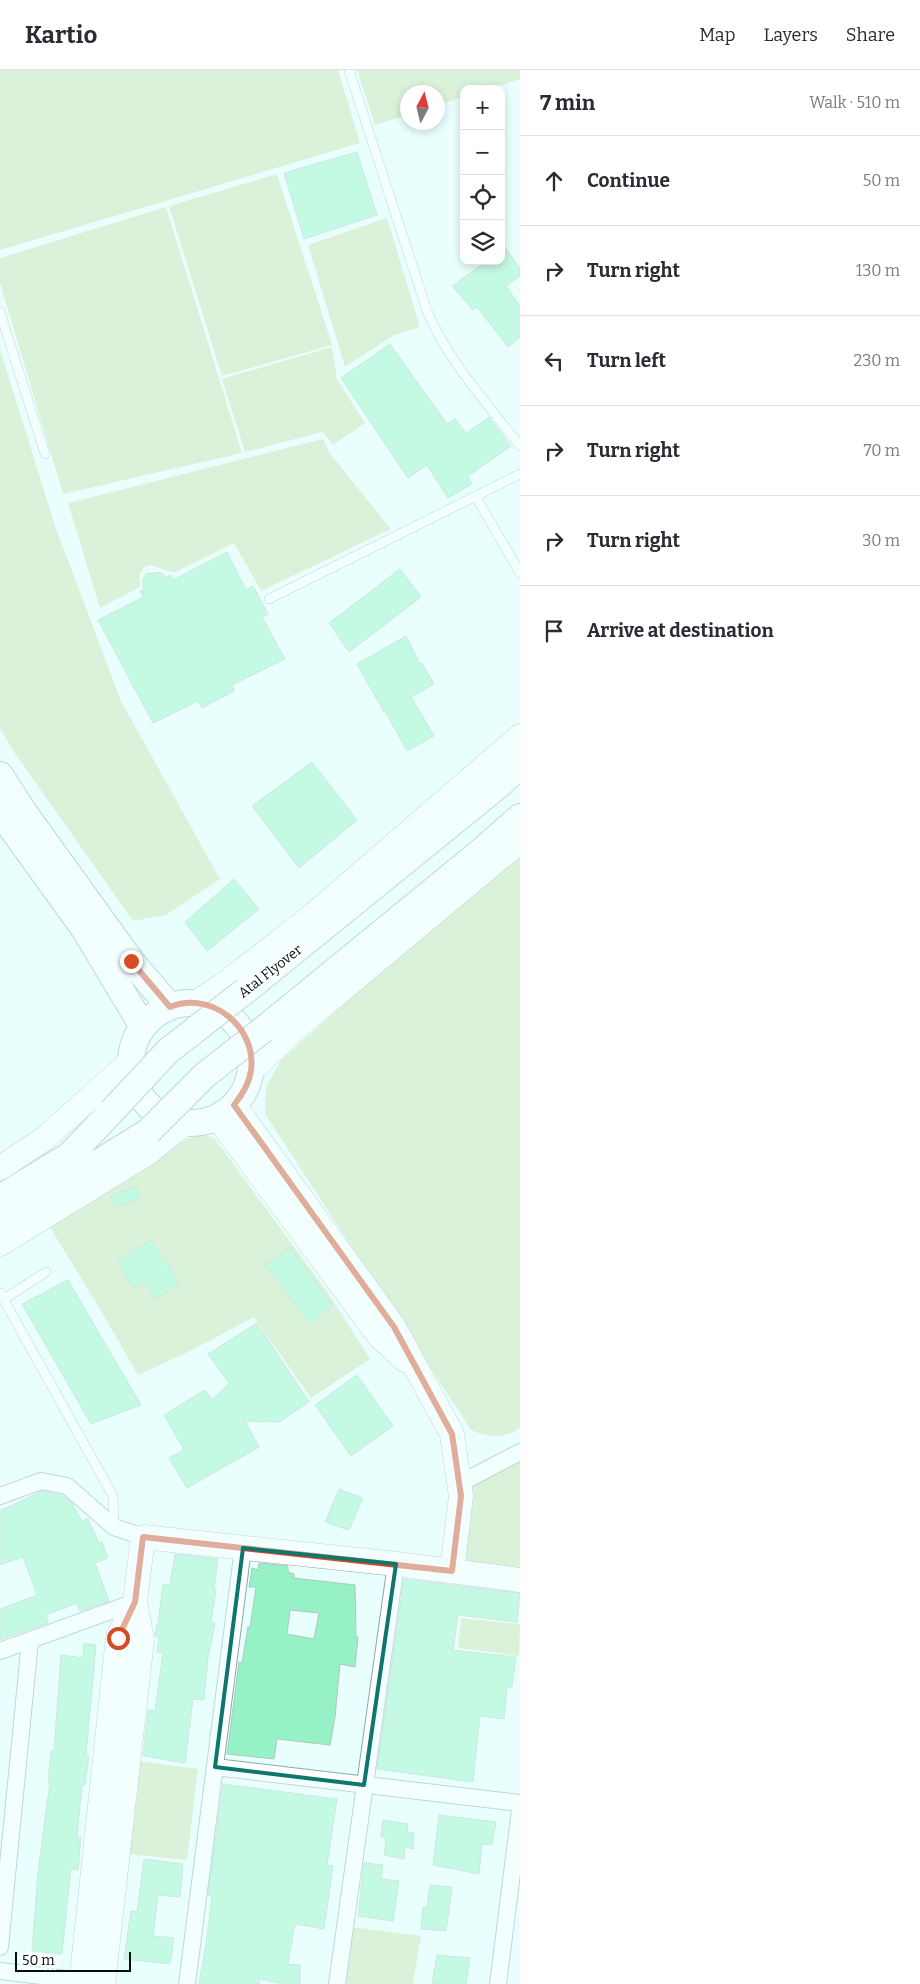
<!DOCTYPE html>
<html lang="en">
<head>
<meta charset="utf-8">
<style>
  :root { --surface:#fff; --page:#f7f7f7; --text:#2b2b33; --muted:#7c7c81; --line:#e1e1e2 }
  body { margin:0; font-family:Bitter,serif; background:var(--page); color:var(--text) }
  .controls { position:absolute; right:15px; top:15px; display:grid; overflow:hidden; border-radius:10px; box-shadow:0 2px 8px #0003 }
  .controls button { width:45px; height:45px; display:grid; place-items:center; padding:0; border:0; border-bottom:1px solid var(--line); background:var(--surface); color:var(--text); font:25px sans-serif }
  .compass { position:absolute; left:400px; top:15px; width:45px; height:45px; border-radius:50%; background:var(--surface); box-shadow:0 2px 8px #0003; rotate:7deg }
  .scale { position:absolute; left:15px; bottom:12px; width:116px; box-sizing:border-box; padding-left:5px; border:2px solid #030f0e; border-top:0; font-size:14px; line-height:18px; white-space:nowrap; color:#030f0e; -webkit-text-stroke:4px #fff; paint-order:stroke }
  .stop { position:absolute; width:15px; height:15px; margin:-11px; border:4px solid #d44b24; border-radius:50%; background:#fff }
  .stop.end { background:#d44b24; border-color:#fff; box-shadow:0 1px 5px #0008 }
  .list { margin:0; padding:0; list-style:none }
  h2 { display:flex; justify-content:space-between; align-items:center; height:65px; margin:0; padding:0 20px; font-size:21px }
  h2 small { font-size:16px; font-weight:400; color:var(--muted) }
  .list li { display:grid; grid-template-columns:32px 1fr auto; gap:15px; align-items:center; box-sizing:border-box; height:90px; padding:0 20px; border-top:1px solid var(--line) }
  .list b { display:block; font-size:19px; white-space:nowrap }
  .list em { font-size:16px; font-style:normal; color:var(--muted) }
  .icon { flex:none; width:28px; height:28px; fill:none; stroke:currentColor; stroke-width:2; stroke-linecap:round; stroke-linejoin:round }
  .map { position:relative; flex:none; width:520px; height:1914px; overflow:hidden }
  header { display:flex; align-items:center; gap:30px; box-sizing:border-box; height:70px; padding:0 25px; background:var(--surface); border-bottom:1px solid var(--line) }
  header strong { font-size:24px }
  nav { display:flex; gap:28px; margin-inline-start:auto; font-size:18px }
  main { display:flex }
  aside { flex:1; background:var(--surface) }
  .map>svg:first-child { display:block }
  .green { fill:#c7e3af }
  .building { fill:#97f1c6; stroke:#adcaba; fill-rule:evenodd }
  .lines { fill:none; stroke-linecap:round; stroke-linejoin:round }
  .lane-casing { stroke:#88aaa9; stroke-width:10 }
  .street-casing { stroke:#88aaa9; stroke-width:18 }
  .secondary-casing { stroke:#88aaa9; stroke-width:25 }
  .primary-casing { stroke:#88aaa9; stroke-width:28 }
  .lane { stroke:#fff; stroke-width:9 }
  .street { stroke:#fff; stroke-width:16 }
  .secondary { stroke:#fff; stroke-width:24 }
  .primary { stroke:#fff; stroke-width:26 }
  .primary-bridge-casing { stroke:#88aaa9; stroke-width:28; stroke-linecap:butt }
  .primary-bridge { stroke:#fff; stroke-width:26 }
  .route { stroke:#d44b24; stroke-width:6 }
  .marked { fill:none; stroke:#0f766e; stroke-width:4; stroke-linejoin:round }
  .labels { text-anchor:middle; stroke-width:4; stroke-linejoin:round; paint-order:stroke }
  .street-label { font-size:14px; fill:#030f0e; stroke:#fff }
</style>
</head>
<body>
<header>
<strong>Kartio</strong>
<nav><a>Map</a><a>Layers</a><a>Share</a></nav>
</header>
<main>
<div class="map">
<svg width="520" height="1914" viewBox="0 0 520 1914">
  <rect width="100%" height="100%" fill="#e9fffe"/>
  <path class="green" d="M 0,0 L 338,0 L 360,73 L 0,180 Z
    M 357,0 L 520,0 L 520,9 L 490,19 L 464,19 L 464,27 L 438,35 L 438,22 L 408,22 L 407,45 L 375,55 Z
    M 277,104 L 332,275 L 222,306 L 169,136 Z
    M 166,137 L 242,383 L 63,424 L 0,213 L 0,188 Z
    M 387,148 L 420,257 L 394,265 L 345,297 L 308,175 Z
    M 332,277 L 337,309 L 365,353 L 333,375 L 322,362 L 245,382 L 222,309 Z
    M 0,279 L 55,456 L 121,631 L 220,809 L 166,845 L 133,851 L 14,682 L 0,658 Z
    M 323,369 L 331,385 L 391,459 L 261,521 L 234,473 L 174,503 L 151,495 L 144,497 L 140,504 L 140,517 L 100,538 L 68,433 Z
    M 520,779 L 520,1358 C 504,1369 488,1368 471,1360 L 265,1044 L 266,1017 L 281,990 Z
    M 204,1064 L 215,1069 L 328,1223 L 370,1289 L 311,1328 L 254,1247 L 190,1281 L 138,1305 L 101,1241 L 48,1154 L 187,1069 Z
    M 520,1389 L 520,1499 L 462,1494 L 472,1414 Z
    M 461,1548 L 520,1554 L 519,1586 L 458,1578 Z
    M 139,1691 L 198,1699 L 187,1790 L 127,1784 Z
    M 352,1857 L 421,1866 L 413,1914 L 345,1914 Z"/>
  <path class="building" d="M 357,82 L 377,145 L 304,169 L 284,103 Z
    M 501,172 L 520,198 L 520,206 L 506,216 L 520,236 L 520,267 L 508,277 L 477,237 L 473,240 L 452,216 L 487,191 L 501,191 Z
    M 390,274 L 447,354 L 455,349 L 466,363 L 489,347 L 511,376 L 468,406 L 472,414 L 448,428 L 427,395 L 408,408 L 341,308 Z
    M 227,482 L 246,520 L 253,516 L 268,544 L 262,547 L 285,589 L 232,615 L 234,621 L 202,638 L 198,631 L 153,653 L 98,550 L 143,527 L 140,521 L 143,520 L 143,509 L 146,504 L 160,502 L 166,507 L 171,505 L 173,510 Z
    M 400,499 L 421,527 L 349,582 L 329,553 Z
    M 406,566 L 420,594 L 422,593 L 434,614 L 411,627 L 434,666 L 407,681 L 385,641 L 384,642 L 357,594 Z
    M 312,692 L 357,750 L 299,798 L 252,736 Z
    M 234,809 L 259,839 L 207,881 L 185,852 Z
    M 136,1117 L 140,1129 L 115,1137 L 111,1125 Z
    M 151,1170 L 180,1213 L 156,1229 L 144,1213 L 133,1219 L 118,1191 Z
    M 290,1177 L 333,1235 L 310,1254 L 265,1194 Z
    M 68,1210 L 141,1335 L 91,1354 L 22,1234 Z
    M 257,1253 L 309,1332 L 279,1352 L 245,1351 L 259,1377 L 187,1418 L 169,1388 L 184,1380 L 164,1345 L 205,1320 L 212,1330 L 229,1313 L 208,1284 Z
    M 357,1305 L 393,1356 L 351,1386 L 315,1335 Z
    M 339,1419 L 363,1428 L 349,1460 L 325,1452 Z
    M 42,1421 L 62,1425 L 72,1433 L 82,1451 L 88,1449 L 99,1473 L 102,1472 L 108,1488 L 95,1493 L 109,1531 L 80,1541 L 77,1533 L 46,1545 L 48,1553 L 0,1570 L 0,1539 L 37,1525 L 23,1487 L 0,1495 L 0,1441 Z
    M 175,1484 L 218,1489 L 214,1519 L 216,1520 L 211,1552 L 215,1553 L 208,1588 L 204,1630 L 193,1629 L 185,1693 L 143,1686 L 148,1640 L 155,1641 L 163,1583 L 157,1582 L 159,1567 L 155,1566 L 155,1564 L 157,1554 L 158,1554 L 163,1514 L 170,1515 Z
    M 259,1493 L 288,1496 L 288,1502 L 294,1504 L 294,1508 L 355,1515 L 356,1567 L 358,1567 L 355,1597 L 340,1594 L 335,1647 L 330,1675 L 277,1669 L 274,1689 L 227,1684 L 239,1592 L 242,1593 L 248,1557 L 250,1557 L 256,1517 L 249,1517 L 252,1498 L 258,1500 ZM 290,1540 L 319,1543 L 314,1569 L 287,1564 Z
    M 404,1509 L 520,1523 L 517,1552 L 458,1545 L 453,1580 L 516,1587 L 512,1617 L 507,1617 L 504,1649 L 480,1646 L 473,1712 L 377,1699 Z
    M 84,1573 L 96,1575 L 86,1685 L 89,1686 L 85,1715 L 82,1715 L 77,1767 L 81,1767 L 78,1800 L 71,1799 L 62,1884 L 32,1881 L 38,1802 L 50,1712 L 48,1712 L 51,1681 L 54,1681 L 61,1585 L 83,1588 Z
    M 223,1714 L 337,1729 L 327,1795 L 333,1796 L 324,1859 L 295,1854 L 288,1894 L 300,1895 L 300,1914 L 283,1914 L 259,1909 L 259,1914 L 199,1914 L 207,1868 L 212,1826 L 208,1825 Z
    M 439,1745 L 496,1752 L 492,1775 L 482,1774 L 479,1804 L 433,1795 Z
    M 383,1750 L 408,1754 L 407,1762 L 414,1763 L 413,1779 L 405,1777 L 404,1789 L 384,1785 L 386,1768 L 381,1767 Z
    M 144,1789 L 183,1794 L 180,1827 L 158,1825 L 153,1866 L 174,1868 L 170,1894 L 124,1889 L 131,1841 L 137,1842 Z
    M 364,1793 L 383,1795 L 381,1809 L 399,1811 L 393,1851 L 358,1846 Z
    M 430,1815 L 452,1817 L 446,1861 L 421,1859 L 423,1837 L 427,1837 Z
    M 437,1885 L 470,1888 L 466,1914 L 432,1914 Z"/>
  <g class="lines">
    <defs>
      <path id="lane" d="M 349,0 L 427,241 C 448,291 487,333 520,376
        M 0,242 L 45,384
        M 476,427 L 520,503
        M 269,529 L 520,404
        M 0,1223 L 113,1426 L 114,1456
        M 4,1229 L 46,1202"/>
      <path id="street" d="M 459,1414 L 520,1382
        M 0,1426 L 41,1411 L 67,1416 L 114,1457 L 143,1467
        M 0,1581 L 135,1532
        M 215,1697 L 520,1733
        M 0,1877 L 30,1571
        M 0,1901 L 92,1912
        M 187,1914 L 243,1478
        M 337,1914 L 396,1494
        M 498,1914 L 520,1740"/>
      <path id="secondary" d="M 197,932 L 223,915 L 313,845 L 520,666
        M 251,1001 L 295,959 L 520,771
        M 234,1035 L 394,1257 L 452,1364 L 461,1426 L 452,1501
        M 217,1047 L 379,1266 L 405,1290
        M 0,1098 L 44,1069 L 131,991
        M 0,1174 L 148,1083 L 186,1052
        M 81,1914 L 118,1567 L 135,1532
        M 103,1914 L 142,1570 L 135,1532 L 143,1467 L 396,1494 L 520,1510"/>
      <path id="primary" d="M 0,705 L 23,741 L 131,891 L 170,937
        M 0,742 L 85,860 L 143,957
        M 245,921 L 499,715 L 520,695
        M131 993a60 60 0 1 1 120 0a60 60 0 1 1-120 0Z
        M 264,959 L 479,783 L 520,747
        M 0,1128 L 70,1085 L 112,1041
        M 0,1153 L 148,1062"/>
    </defs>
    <use href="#lane" class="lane-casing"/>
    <use href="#street" class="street-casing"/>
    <use href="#secondary" class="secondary-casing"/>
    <use href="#primary" class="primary-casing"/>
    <use href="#lane" class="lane"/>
    <use href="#street" class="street"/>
    <use href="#secondary" class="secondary"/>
    <use href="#primary" class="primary"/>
    <defs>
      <path id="primary-bridge" d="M 112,1041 L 168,981 L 245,921
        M 148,1062 L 205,1005 L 264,959"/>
    </defs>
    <use href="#primary-bridge" class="primary-bridge-casing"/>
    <use href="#primary-bridge" class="primary-bridge"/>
  </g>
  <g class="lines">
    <path class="route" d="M 118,1568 L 135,1532 L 143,1467 L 452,1501 L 461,1426 L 452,1364 L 394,1257 L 234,1035 C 242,1025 249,1014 251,1001 C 257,957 211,920 170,937 L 131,891"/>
  </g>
  <path d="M0 0H520V1914H0ZM 243,1478 L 396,1494 L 364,1715 L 215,1697 Z" fill="#e9fffe" fill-opacity=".55" fill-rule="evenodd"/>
  <path class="marked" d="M 243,1478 L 396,1494 L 364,1715 L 215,1697 Z"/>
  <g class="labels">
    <g class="street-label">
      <text transform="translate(270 901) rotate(-38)" y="5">Atal Flyover</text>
    </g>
  </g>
</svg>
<div class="controls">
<button>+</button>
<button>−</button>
<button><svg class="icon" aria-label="locate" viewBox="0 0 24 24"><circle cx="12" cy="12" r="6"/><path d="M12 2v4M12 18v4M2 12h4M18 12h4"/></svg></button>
<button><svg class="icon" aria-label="layers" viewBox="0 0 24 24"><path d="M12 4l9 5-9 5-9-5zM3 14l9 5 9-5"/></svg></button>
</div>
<svg class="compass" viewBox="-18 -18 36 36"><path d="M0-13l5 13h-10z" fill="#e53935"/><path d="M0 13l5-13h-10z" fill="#7c7c81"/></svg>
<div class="scale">50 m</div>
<div class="stop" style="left:118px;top:1568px"></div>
<div class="stop end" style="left:131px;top:891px"></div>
</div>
<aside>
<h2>7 min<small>Walk · 510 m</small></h2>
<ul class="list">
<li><svg class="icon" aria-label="ahead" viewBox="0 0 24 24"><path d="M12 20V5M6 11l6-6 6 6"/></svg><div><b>Continue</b></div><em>50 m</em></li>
<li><svg class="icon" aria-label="right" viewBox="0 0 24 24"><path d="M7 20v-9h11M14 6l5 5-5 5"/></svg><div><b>Turn right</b></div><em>130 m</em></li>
<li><svg class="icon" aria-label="left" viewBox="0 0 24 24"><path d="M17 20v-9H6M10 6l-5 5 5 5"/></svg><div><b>Turn left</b></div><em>230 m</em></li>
<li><svg class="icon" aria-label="right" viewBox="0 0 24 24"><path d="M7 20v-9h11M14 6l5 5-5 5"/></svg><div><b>Turn right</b></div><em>70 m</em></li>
<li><svg class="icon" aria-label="right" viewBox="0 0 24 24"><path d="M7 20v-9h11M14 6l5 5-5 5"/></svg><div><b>Turn right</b></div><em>30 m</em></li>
<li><svg class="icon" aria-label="arrive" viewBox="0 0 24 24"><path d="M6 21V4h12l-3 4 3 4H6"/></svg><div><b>Arrive at destination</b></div></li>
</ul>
</aside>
</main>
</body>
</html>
